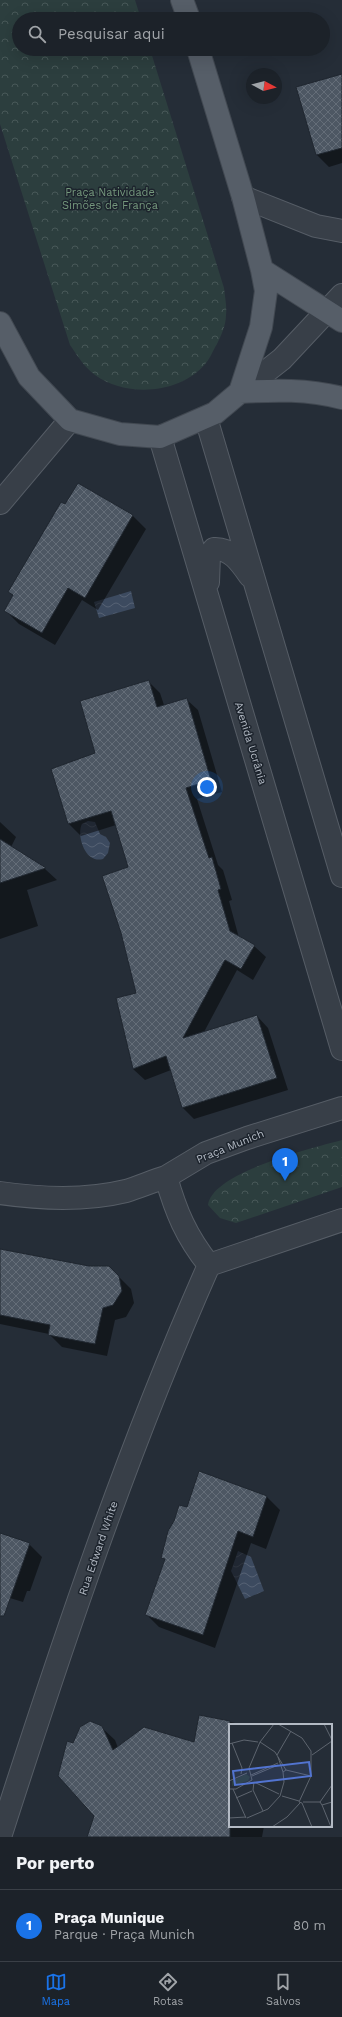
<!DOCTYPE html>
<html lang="pt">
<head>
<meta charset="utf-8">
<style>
  :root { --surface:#1c2229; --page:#292f35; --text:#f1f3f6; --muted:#a0a4a8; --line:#3a3f46; --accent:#1a73e8 }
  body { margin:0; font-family:"Work Sans",sans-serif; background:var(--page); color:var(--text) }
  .compass { position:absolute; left:246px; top:68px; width:36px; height:36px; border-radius:50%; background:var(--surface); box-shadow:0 4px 16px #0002; rotate:97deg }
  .you { position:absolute; left:207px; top:787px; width:14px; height:14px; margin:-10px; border:3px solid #fff; border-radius:50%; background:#1a73e8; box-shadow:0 0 0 6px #1a73e833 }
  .badge { display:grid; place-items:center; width:26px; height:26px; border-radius:50%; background:var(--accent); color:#fff; font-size:13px; font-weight:700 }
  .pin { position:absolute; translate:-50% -33px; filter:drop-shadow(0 1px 2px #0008) }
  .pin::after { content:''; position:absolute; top:21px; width:14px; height:12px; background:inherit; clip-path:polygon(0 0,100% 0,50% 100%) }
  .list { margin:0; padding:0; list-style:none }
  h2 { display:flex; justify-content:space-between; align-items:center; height:52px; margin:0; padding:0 16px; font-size:17px }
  h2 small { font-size:13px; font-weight:400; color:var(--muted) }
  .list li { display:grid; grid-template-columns:26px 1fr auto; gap:12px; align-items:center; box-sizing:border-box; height:72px; padding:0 16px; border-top:1px solid var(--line) }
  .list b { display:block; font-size:15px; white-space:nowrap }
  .list p { margin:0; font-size:13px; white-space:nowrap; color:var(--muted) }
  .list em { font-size:13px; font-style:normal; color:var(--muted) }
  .icon { flex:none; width:22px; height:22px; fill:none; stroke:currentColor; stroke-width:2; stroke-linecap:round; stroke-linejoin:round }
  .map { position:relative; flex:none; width:342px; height:1837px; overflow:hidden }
  .search { position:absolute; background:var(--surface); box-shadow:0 4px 16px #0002; left:12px; right:12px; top:12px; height:44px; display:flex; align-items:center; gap:10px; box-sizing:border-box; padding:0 14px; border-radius:22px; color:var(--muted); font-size:15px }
  .sheet { height:124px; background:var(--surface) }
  nav { display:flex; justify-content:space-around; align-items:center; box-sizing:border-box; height:56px; border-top:1px solid var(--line); background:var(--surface); font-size:11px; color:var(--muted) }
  nav a { display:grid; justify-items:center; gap:2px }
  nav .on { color:var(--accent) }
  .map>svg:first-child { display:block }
  .forest { fill:url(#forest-crowns) }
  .water { fill:url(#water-waves) }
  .shadow { fill:#0007 }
  .building { fill:url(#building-cross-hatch); stroke:#1f262f }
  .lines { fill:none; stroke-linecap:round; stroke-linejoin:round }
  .minor-casing { stroke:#565d66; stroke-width:24 }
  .major-casing { stroke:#414851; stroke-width:24 }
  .minor { stroke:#383f48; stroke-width:22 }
  .major { stroke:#565e68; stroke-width:22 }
  .labels { text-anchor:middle; stroke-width:3; stroke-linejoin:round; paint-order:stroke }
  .park-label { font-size:11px; fill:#74977c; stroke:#1d242d }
  .street-label { font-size:11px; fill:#b3bac4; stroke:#1d242d }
  .inset-road { fill:none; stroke:#5e656f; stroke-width:1 }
  .view { fill:#5274d1; fill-opacity:0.15; stroke:#5274d1; stroke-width:2 }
  .inset-edge { fill:none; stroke:#b3bac4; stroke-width:2 }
</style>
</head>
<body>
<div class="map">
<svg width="342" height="1837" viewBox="0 0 342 1837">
  <defs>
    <pattern id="forest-crowns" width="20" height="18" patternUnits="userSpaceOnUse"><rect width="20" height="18" fill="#2c3e3e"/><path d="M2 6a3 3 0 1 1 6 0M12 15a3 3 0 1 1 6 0" fill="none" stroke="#485858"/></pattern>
    <pattern id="water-waves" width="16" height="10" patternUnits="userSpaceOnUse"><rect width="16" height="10" fill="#3c4a5f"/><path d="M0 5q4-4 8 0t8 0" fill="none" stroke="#566274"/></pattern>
    <pattern id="building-cross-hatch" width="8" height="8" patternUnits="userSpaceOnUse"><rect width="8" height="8" fill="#4d5763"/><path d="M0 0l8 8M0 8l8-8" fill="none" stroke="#646d78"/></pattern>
  </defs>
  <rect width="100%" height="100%" fill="#252d37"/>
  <path class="forest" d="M 0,0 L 135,0 L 141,19 L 19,19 L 19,49 L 150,49 L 224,288 C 225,297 227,307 226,315 C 226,325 221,336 217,344 C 213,350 211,357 206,363 C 181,394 127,398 95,375 C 84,367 77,355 70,345 L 0,124 Z
    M 342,1140 L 342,1187 L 236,1223 L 220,1218 L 208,1205 C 212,1172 313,1148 342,1140 Z"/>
  <path class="water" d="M 131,591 L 135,608 L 99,618 L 94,602 Z
    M 88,821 L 95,822 L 100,834 L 106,837 L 110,843 L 108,853 L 103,859 C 85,864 76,835 82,824 Z
    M 238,1551 L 251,1557 L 264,1591 L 245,1599 L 231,1571 Z"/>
  <path class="shadow" d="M 342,75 L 342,163 L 329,167 L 317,155 Z
    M 78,485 L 133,516 L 146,529 L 98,610 L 82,600 L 55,645 L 19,624 L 6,611 L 14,597 L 9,592 Z
    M 148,681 L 160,693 L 164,705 L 186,699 L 198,710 L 222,792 L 197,799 L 218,865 L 223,870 L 232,900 L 229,901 L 239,938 L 254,946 L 266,957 L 253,980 L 237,970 L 204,1032 L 257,1016 L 268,1028 L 288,1090 L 194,1119 L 182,1107 L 171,1070 L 145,1080 L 133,1069 L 138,993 L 129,868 L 116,825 L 81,836 L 69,824 L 52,770 L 96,754 Z
    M 0,822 L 16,837 L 11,847 L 45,869 L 57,880 L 27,890 L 38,926 L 0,939 Z
    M 0,1250 L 89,1267 L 109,1267 L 131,1289 L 134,1303 L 126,1317 L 115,1320 L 107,1356 L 62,1347 L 49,1334 L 0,1324 Z
    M 200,1473 L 267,1497 L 280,1510 L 266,1549 L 251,1543 L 215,1648 L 159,1627 L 146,1614 L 166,1561 L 162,1557 L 175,1521 L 188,1509 Z
    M 0,1534 L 29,1544 L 42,1557 L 30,1591 L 27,1591 L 23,1602 L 0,1595 Z
    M 200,1717 L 247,1725 L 230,1725 L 230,1826 L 264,1826 L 262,1837 L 91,1837 L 95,1816 L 74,1744 L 101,1727 L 115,1740 L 118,1748 L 195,1743 Z"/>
  <path class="building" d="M 342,74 L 342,148 L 316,155 L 296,87 Z
    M 78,483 L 133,515 L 85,598 L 68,588 L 42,633 L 4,611 L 13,595 L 8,592 L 61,502 L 65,504 Z
    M 149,680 L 157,707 L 187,698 L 211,780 L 186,788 L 209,858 L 212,857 L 221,889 L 218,890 L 230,931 L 255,945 L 241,969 L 225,960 L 183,1038 L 257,1015 L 277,1078 L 182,1108 L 166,1056 L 133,1069 L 116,998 L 136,993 L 121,933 L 102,876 L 128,867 L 111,811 L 68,824 L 51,769 L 95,753 L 80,701 Z
    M 0,839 L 46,868 L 0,883 Z
    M 0,1249 L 89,1266 L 109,1266 L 119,1276 L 122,1291 L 113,1305 L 103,1308 L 95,1344 L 48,1335 L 50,1325 L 0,1315 Z
    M 199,1471 L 267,1496 L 253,1537 L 238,1531 L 203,1635 L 145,1615 L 165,1559 L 161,1558 L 168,1531 L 174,1521 L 179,1505 L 187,1507 Z
    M 0,1533 L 30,1543 L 4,1616 L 0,1616 Z
    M 199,1715 L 230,1721 L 230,1837 L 87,1837 L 94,1816 L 58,1776 L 67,1741 L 73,1743 L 80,1727 L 90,1721 L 102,1726 L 113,1750 L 144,1727 L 194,1742 Z"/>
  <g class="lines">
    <defs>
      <path id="minor" d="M 243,197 L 316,226 L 342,231
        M 240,392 L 282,359 L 342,295
        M 206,418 L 342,876
        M 160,437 L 342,1049
        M 0,503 L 70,420
        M 208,582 L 209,555 L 214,549 C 231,548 241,563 250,576
        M 0,1193 C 41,1199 85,1201 126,1191 C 139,1187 153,1181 166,1177
        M 209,1265 C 186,1236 176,1212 166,1177 L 206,1153 L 247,1138 L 342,1108
        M 209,1265 L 342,1220
        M 0,1837 C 62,1644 127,1450 209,1265"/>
      <path id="major" d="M 182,0 L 189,19
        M 198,49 L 243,197 L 262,270 L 266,291 L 261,327 L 240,392
        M 262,270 L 342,321
        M 0,323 L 29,377 L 70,420 L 120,434 L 160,437 L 215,413 L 240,392
        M 240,392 C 275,390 308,389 342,398"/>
    </defs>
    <use href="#minor" class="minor-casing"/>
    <use href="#major" class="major-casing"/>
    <use href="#minor" class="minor"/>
    <use href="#major" class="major"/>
  </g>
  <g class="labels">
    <g class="park-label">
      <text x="110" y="196">Praça Natividade<tspan x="110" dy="13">Simões de França</tspan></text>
    </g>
    <g class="street-label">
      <text transform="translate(251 743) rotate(73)" y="4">Avenida Ucrânia</text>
      <text transform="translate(230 1146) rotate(-22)" y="4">Praça Munich</text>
      <text transform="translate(98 1548) rotate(-71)" y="4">Rua Edward White</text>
    </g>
  </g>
  <g transform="translate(229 1724)">
    <rect width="103" height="103" fill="#252d37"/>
    <path d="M 17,50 L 21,53 L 19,57 L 3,62 L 3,57 Z" fill="#2c3e3e"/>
    <path class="inset-road" d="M 49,0 L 73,14 L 82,27 L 82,52 L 70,78 L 73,79 L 83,103M 95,0 L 103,16M 31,18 L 46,28 L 57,46M 3,19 L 13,44 L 12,50M 0,20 L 15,16 L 29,18M 48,31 L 62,7M 83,31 L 103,17M 49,33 L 54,48 L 57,46 L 82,52M 22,51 L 49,39M 23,52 L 49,41M 0,57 L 18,49M 25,58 L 24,66 L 34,87M 25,58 L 50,70M 103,61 L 91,78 L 93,81 L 103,78M 0,65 L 7,65 L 23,56 L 20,44 L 31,18 L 45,0M 4,65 L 17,94M 53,72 L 70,77M 7,74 L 23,67M 74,78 L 91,78M 93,81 L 102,103M 0,94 L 17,93M 18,94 L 39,85 L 51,72 L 55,58 L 54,48M 43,103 L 58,93 L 71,79"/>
    <path class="view" d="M 80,38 L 82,52 L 6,61 L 4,47 Z"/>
    <rect width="103" height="103" class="inset-edge"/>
  </g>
</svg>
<svg class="compass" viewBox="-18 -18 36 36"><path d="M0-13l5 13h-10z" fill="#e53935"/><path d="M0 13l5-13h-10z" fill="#a0a4a8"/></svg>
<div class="you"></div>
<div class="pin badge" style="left:285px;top:1181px">1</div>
<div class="search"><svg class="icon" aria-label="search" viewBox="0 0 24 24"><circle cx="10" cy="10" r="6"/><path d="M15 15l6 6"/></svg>Pesquisar aqui</div>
</div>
<section class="sheet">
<h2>Por perto<small></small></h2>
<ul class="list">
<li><span class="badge">1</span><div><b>Praça Munique</b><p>Parque · Praça Munich</p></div><em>80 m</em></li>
</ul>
</section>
<nav>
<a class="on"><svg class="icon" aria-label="map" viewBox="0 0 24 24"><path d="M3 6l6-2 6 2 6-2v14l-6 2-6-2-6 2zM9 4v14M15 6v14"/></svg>Mapa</a>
<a><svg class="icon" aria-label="directions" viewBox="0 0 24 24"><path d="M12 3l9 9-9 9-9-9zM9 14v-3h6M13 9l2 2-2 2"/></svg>Rotas</a>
<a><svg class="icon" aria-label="saved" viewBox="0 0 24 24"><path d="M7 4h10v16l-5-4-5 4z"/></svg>Salvos</a>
</nav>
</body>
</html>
